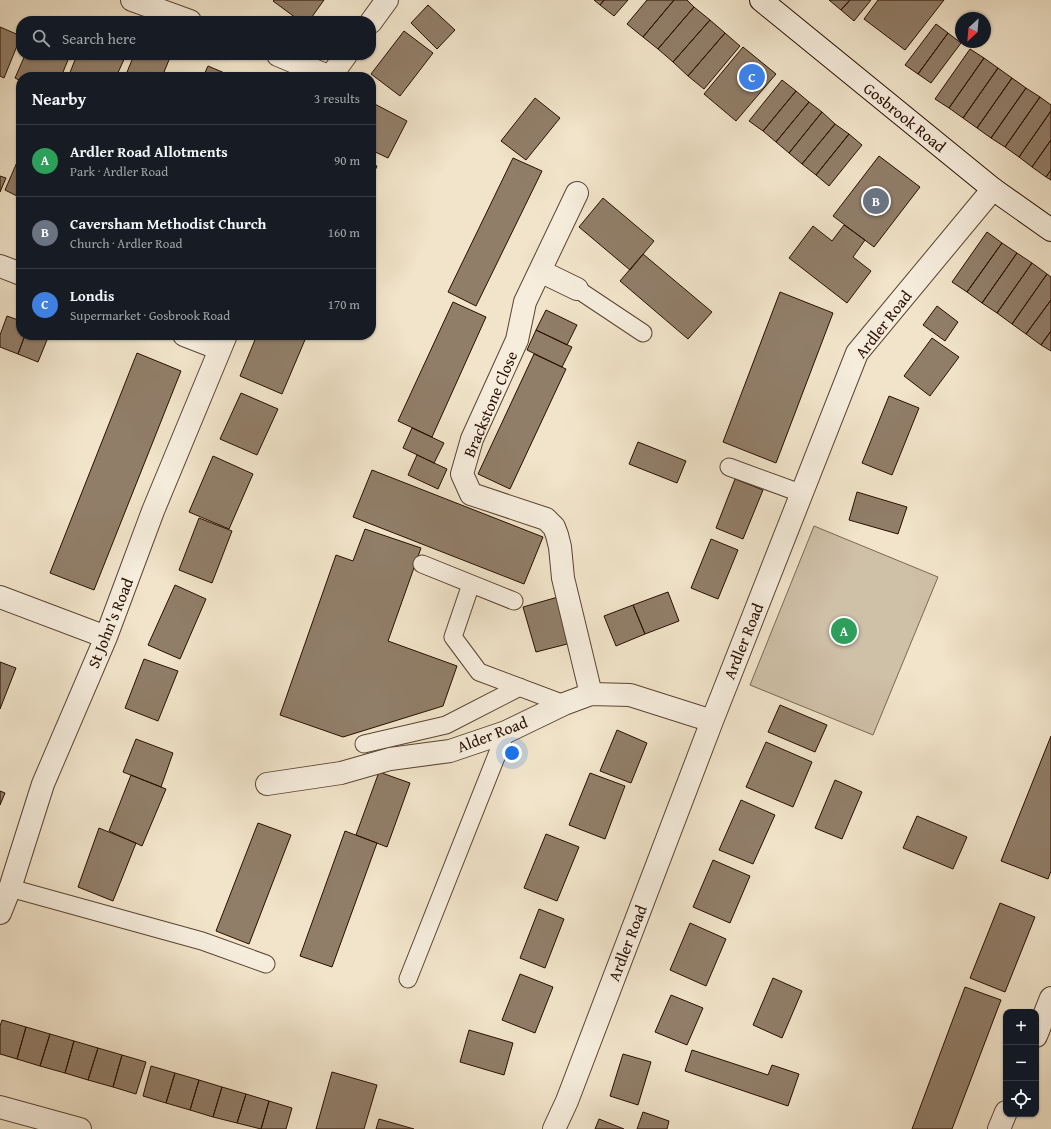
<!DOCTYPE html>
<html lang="en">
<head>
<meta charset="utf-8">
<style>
  :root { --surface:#171b24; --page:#20242c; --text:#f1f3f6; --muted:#9ea1a6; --line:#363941; --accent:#d93025 }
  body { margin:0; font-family:"Gentium Book Plus",serif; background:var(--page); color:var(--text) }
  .controls { position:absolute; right:12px; bottom:12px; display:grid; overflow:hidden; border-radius:8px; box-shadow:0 1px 3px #0004 }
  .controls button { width:36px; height:36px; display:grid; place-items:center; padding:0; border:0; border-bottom:1px solid var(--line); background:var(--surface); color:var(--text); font:20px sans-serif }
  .compass { position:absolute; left:955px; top:12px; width:36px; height:36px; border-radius:50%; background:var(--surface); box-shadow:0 1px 3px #0004; rotate:206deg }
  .you { position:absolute; left:512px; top:753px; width:14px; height:14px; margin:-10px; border:3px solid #fff; border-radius:50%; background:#1a73e8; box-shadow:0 0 0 6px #1a73e833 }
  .badge { display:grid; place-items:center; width:26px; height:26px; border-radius:50%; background:var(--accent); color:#fff; font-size:13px; font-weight:700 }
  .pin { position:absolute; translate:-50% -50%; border:2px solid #fff; box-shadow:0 1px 4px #0006 }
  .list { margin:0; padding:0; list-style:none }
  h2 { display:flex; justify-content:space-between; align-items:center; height:52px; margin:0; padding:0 16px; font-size:17px }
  h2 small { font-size:13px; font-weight:400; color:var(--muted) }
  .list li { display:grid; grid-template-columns:26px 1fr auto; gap:12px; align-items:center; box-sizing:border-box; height:72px; padding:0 16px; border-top:1px solid var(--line) }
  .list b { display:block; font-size:15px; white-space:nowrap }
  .list p { margin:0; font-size:13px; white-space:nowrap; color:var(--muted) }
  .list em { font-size:13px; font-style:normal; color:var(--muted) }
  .icon { flex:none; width:22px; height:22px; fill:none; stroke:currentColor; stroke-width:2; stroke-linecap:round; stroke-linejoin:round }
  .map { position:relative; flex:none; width:1051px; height:1129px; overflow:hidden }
  .search { position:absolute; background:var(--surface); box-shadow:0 1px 3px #0004; left:16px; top:16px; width:360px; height:44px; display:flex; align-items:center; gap:10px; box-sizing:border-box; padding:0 14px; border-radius:16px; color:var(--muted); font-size:15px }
  .panel { position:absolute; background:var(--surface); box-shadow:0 1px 3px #0004; left:16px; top:72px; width:360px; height:268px; border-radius:16px }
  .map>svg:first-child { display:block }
  .green { fill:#cfc0a8; stroke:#7c6854 }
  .building { fill:#917e69; stroke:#280f00 }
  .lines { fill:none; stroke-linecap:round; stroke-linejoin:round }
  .service-casing { stroke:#5a4432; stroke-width:19 }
  .minor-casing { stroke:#5a4432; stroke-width:24 }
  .secondary-casing { stroke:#280f00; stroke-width:24 }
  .service { stroke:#f6eddd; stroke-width:17 }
  .minor { stroke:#f6eddd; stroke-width:22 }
  .secondary { stroke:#f6eddd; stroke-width:22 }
  .labels { text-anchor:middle; stroke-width:3; stroke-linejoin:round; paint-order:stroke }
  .street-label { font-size:16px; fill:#280f00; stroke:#f6eddd }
</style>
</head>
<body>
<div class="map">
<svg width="1051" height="1129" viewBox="0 0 1051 1129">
  <rect width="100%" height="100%" fill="#f1e4ca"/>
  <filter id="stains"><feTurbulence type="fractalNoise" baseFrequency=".005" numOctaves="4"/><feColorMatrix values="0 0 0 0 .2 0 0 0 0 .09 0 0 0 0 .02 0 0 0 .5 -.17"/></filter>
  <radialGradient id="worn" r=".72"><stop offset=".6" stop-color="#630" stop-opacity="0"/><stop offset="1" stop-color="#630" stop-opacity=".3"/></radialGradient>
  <path class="green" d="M 814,526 L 938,577 L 873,735 L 750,685 Z"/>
  <path class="building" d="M 274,0 L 324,0 L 309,21 L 300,21 L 273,1 Z
    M 594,0 L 604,0 L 600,5 Z
    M 604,0 L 628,0 L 614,16 L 600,5 Z
    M 647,0 L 674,0 L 643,37 L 627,24 Z
    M 674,0 L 687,0 L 694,7 L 658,49 L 643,37 Z
    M 829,0 L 850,0 L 841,10 Z
    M 850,0 L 871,0 L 854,21 L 841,10 Z
    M 878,0 L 944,0 L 905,50 L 864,19 Z
    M 428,5 L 455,30 L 437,49 L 411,23 Z
    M 694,7 L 710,20 L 673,62 L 658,49 Z
    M 710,20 L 725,33 L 688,76 L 673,62 Z
    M 936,24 L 948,33 L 918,74 L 905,65 Z
    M 0,27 L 21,36 L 4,78 L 0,76 Z
    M 404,31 L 433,53 L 400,96 L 371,74 Z
    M 725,33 L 740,46 L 704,89 L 688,76 Z
    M 948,33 L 961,43 L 931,83 L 918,74 Z
    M 743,47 L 776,74 L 736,121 L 704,94 Z
    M 970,49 L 984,58 L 949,108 L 935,99 Z
    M 25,55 L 70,55 L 61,77 L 21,77 L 21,81 L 15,78 Z
    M 77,55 L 126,55 L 116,77 L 73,77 L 69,75 Z
    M 134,55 L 171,55 L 162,77 L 125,77 Z
    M 984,58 L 998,68 L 963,118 L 949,108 Z
    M 208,66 L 234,77 L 203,77 Z
    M 998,68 L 1012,78 L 977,128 L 963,118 Z
    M 1012,78 L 1026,88 L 991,138 L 977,128 Z
    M 782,80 L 796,91 L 763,131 L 749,121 Z
    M 1026,88 L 1040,97 L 1005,147 L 991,138 Z
    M 796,91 L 809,102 L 776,142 L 763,131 Z
    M 1040,97 L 1051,105 L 1051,111 L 1019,157 L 1005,147 Z
    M 535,98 L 560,118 L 526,160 L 501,141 Z
    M 371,102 L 407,121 L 388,158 L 371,150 Z
    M 809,102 L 822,112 L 789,153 L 776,142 Z
    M 1051,111 L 1051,140 L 1032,167 L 1019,157 Z
    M 822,112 L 835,124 L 802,164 L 789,153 Z
    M 835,124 L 849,134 L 816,175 L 802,164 Z
    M 849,134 L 862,145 L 829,186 L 816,175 Z
    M 1051,140 L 1051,170 L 1046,177 L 1032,167 Z
    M 21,153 L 21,198 L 5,190 Z
    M 879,156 L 920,187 L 874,247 L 833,216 Z
    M 513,158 L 542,171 L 476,306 L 448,292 Z
    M 371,164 L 377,166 L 371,180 Z
    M 1051,170 L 1051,180 L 1046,177 Z
    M 0,176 L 6,178 L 0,192 Z
    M 603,198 L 654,241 L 630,270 L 579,227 Z
    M 844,225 L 865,240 L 853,257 L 871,271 L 847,303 L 789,258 L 813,226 L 832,241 Z
    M 987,232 L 1002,243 L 967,292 L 952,282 Z
    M 1002,243 L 1017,253 L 982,303 L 967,292 Z
    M 1017,253 L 1032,263 L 997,313 L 982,303 Z
    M 643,254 L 712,312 L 688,339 L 620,281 Z
    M 1032,263 L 1047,274 L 1012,324 L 997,313 Z
    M 1047,274 L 1051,277 L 1051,300 L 1026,334 L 1012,324 Z
    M 780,292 L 833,313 L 776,463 L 723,442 Z
    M 1051,300 L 1051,331 L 1041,345 L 1026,334 Z
    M 453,302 L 486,317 L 432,437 L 398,421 Z
    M 937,306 L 958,322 L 945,341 L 923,325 Z
    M 546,310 L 577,325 L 567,345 L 536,330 Z
    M 7,316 L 21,321 L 21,335 L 25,335 L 18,354 L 0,347 L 0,335 Z
    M 536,330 L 572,347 L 562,367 L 527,350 Z
    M 1051,331 L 1051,351 L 1041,345 Z
    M 25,335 L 49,335 L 38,362 L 18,354 Z
    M 257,335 L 307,335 L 282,394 L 240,376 Z
    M 932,338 L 959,357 L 930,396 L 904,376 Z
    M 137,353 L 181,371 L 94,590 L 50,573 Z
    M 534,354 L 566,369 L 510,489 L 478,474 Z
    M 241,393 L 278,409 L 257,455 L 220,439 Z
    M 889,396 L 919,408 L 892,475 L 862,463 Z
    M 412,428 L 444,443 L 434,463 L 403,448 Z
    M 638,442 L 686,461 L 677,483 L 629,464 Z
    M 417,455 L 447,469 L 438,489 L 408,475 Z
    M 213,456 L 253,474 L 229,529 L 189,512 Z
    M 372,470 L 543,537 L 524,584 L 353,517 Z
    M 735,479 L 763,490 L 743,539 L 716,528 Z
    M 857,492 L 907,507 L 898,534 L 849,520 Z
    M 199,518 L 232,531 L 212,583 L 179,570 Z
    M 365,529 L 421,548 L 388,641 L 457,666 L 443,706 L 343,737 L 280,715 L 336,555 L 353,561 Z
    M 711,539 L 738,550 L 718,599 L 691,588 Z
    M 175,585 L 206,599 L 180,659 L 148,645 Z
    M 668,592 L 679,621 L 645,634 L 633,605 Z
    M 558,597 L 571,643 L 536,652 L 523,607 Z
    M 633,605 L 645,634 L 616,646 L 604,616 Z
    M 144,659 L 178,671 L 158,721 L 125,708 Z
    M 0,662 L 16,668 L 0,709 Z
    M 780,705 L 827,725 L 815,752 L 768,732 Z
    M 617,730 L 647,743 L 631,783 L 600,771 Z
    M 1051,736 L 1051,871 L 1048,879 L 1001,861 Z
    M 136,739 L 173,753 L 161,787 L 123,772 Z
    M 766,742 L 812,762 L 793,807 L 746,787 Z
    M 379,772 L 410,783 L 387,847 L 356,835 Z
    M 590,773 L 625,786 L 605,839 L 569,825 Z
    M 131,775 L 166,789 L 142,846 L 109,831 Z
    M 835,780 L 862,792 L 842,839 L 815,828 Z
    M 0,791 L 5,793 L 0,805 Z
    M 741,800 L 775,815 L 753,864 L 719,850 Z
    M 917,816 L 967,837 L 953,869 L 903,848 Z
    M 258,823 L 291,835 L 249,944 L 216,931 Z
    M 99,828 L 136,843 L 113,901 L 78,887 Z
    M 345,831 L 377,843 L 332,967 L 300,956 Z
    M 546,834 L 579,847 L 557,901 L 524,888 Z
    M 713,860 L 750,876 L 730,923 L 693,907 Z
    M 1000,903 L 1035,917 L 1005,992 L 970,978 Z
    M 539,909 L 564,919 L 545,968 L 520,958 Z
    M 690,923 L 726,939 L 706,986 L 670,970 Z
    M 520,974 L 553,987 L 535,1033 L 502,1020 Z
    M 773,978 L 802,991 L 782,1038 L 753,1025 Z
    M 965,987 L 1001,1000 L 952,1129 L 912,1129 Z
    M 671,995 L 703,1008 L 687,1045 L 655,1032 Z
    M 2,1020 L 26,1027 L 17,1059 L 0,1054 L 0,1026 Z
    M 26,1027 L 50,1034 L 40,1066 L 17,1059 Z
    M 469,1030 L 513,1043 L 504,1075 L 460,1062 Z
    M 50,1034 L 74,1041 L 65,1073 L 40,1066 Z
    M 74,1041 L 98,1048 L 88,1080 L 65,1073 Z
    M 98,1048 L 122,1055 L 113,1087 L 88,1080 Z
    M 692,1050 L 768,1075 L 772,1065 L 799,1074 L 788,1106 L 685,1071 Z
    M 623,1054 L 651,1062 L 638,1105 L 610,1096 Z
    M 122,1055 L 146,1062 L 136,1094 L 113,1087 Z
    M 151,1066 L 175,1073 L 166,1103 L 143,1096 Z
    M 332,1072 L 377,1085 L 364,1129 L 316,1129 Z
    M 175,1073 L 199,1080 L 190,1110 L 166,1103 Z
    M 199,1080 L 222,1087 L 213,1117 L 190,1110 Z
    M 222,1087 L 246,1094 L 237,1123 L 213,1117 Z
    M 246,1094 L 269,1101 L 261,1129 L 237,1123 Z
    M 269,1101 L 292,1108 L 286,1129 L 261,1129 Z
    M 643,1112 L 669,1121 L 667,1129 L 637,1129 Z
    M 379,1119 L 414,1129 L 376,1129 Z
    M 599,1119 L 624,1129 L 595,1129 Z"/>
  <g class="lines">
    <defs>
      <path id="service" d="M 577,289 L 643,333
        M 729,467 L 803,494
        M 422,564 L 514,601
        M 471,584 L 453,637 L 479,672 L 564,704
        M 364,744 L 446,725 L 520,687
        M 10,888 L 202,941 L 266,964
        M 408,979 L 506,732"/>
      <path id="minor" d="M 132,0 L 190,21
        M 371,22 L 387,0
        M 278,55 L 330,77
        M 330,77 L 346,55
        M 577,193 L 525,302 L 517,340 L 472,439 L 462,474 L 471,494 L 546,519 L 554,527 L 557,535 L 560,547 L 563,578 L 591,694
        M 0,266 L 21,274
        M 540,271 L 577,289
        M 184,335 L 220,349
        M 0,597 L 106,637
        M 267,784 L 341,773 L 390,759 L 450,751 L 506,732 L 564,704 L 591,694 L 630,695 L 712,721
        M 0,913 L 10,888 L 43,784 L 106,637 L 153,511 L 226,335
        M 1036,1036 L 1051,998
        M 0,1107 L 80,1129
        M 554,1129 L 567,1101 L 712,721 L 857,353 L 993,189
        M 999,1129 L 1006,1112"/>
      <path id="secondary" d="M 761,0 L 993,189 L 1051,230"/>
    </defs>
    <use href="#service" class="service-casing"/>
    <use href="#minor" class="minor-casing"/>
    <use href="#secondary" class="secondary-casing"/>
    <use href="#service" class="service"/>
    <use href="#minor" class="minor"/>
    <use href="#secondary" class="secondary"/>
  </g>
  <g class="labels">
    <g class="street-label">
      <text transform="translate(905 117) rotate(39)" y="6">Gosbrook Road</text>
      <text transform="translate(883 324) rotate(-52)" y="6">Ardler Road</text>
      <text transform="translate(490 404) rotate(-67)" y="6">Brackstone Close</text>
      <text transform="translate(110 623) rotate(-68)" y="6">St John's Road</text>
      <text transform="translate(743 641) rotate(-68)" y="6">Ardler Road</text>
      <text transform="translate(492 734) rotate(-21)" y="6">Alder Road</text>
      <text transform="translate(627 943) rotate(-69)" y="6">Ardler Road</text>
    </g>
  </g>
  <rect width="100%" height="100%" filter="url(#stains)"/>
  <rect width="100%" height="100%" fill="url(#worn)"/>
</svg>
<div class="controls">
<button>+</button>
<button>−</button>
<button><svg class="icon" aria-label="locate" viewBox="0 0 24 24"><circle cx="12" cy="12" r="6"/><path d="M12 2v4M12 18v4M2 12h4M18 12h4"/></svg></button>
</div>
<svg class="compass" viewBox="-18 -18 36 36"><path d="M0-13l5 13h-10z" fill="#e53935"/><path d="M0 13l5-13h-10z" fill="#9ea1a6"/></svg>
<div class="you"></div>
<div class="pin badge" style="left:844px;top:631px;background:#2e9e5b">A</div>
<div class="pin badge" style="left:876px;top:201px;background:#6b7280">B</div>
<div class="pin badge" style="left:752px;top:77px;background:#3f7fe0">C</div>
<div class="search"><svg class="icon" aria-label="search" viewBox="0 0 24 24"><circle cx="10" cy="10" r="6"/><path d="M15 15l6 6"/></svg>Search here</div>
<section class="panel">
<h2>Nearby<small>3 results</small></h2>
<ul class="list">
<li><span class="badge" style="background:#2e9e5b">A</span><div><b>Ardler Road Allotments</b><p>Park · Ardler Road</p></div><em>90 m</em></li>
<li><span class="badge" style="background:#6b7280">B</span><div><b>Caversham Methodist Church</b><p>Church · Ardler Road</p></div><em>160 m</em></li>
<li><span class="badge" style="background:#3f7fe0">C</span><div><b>Londis</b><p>Supermarket · Gosbrook Road</p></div><em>170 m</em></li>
</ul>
</section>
</div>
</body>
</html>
